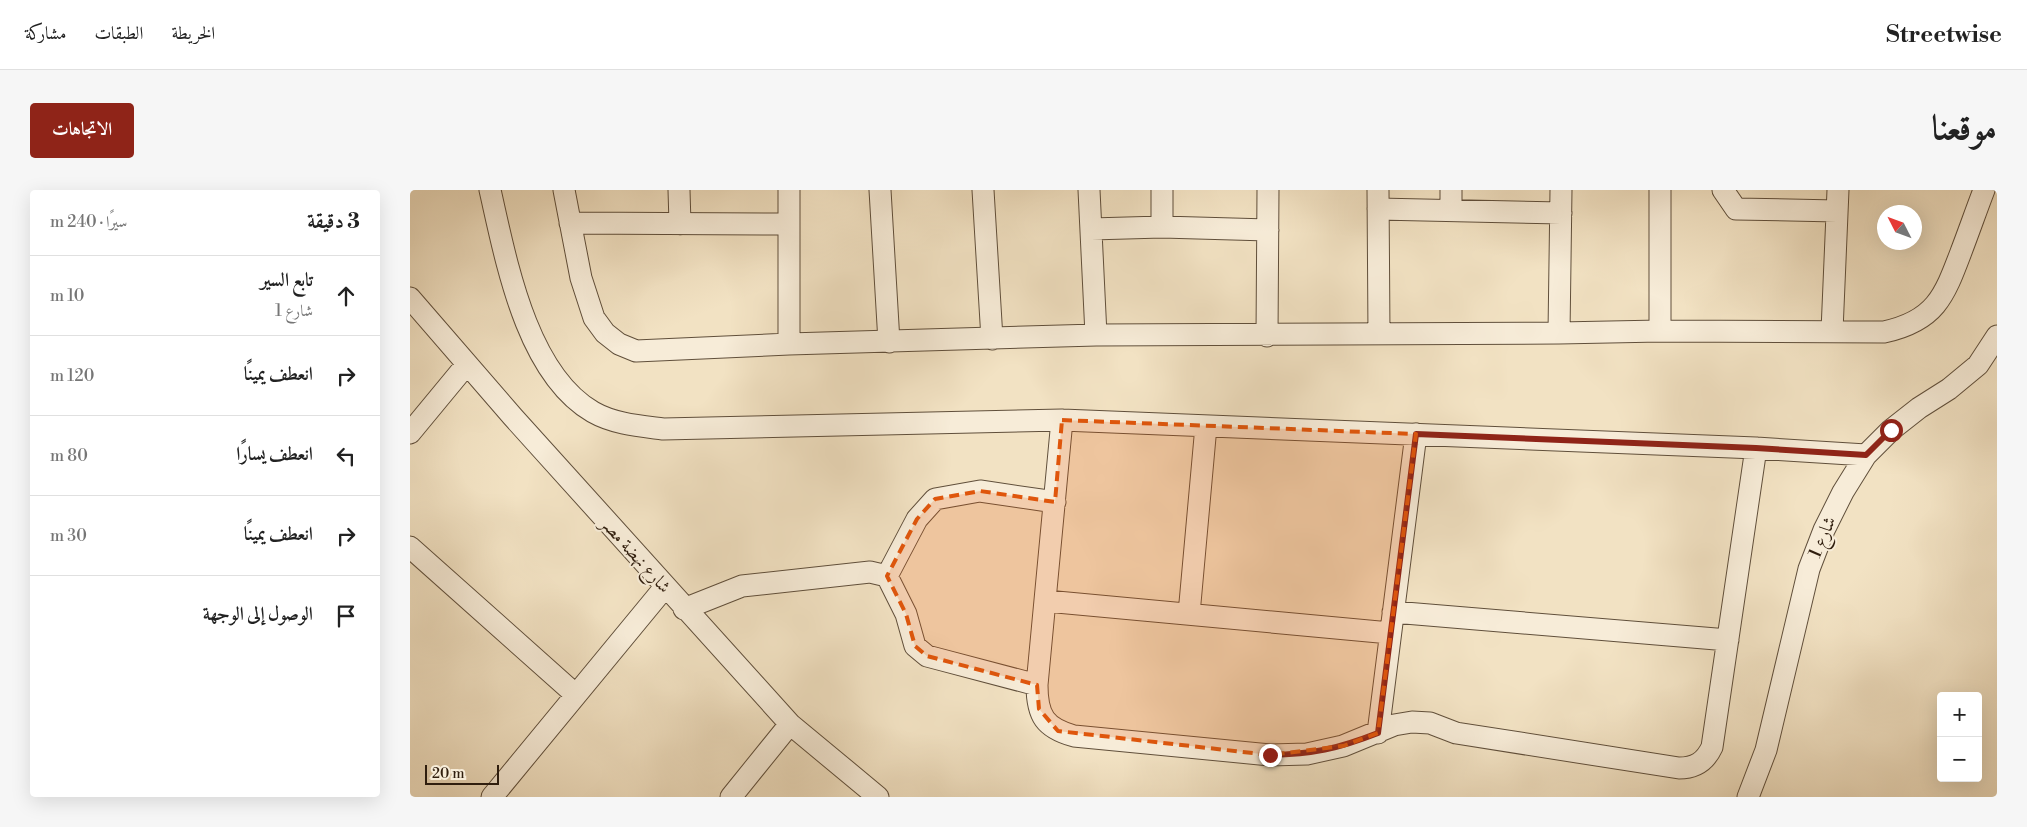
<!DOCTYPE html>
<html lang="ar">
<head>
<meta charset="utf-8">
<style>
  :root { --surface:#fff; --page:#f6f6f6; --text:#222; --muted:#767676; --line:#e0e0e0; --accent:#8f2418 }
  body { margin:0; font-family:"Libre Bodoni",Amiri,serif; background:var(--page); color:var(--text); direction:rtl }
  .controls { position:absolute; right:15px; bottom:15px; display:grid; overflow:hidden; border-radius:5px; box-shadow:0 5px 20px #0002 }
  .controls button { width:45px; height:45px; display:grid; place-items:center; padding:0; border:0; border-bottom:1px solid var(--line); background:var(--surface); color:var(--text); font:25px sans-serif }
  .compass { position:absolute; left:1467px; top:15px; width:45px; height:45px; border-radius:50%; background:var(--surface); box-shadow:0 5px 20px #0002; rotate:312deg }
  .scale { position:absolute; left:15px; bottom:12px; width:74px; box-sizing:border-box; padding-left:5px; border:2px solid #301e0e; border-top:0; font-size:14px; line-height:18px; white-space:nowrap; color:#301e0e; -webkit-text-stroke:4px #f7ecd8; paint-order:stroke }
  .stop { position:absolute; width:15px; height:15px; margin:-11px; border:4px solid #8f2418; border-radius:50%; background:#fff }
  .stop.end { background:#8f2418; border-color:#fff; box-shadow:0 1px 5px #0008 }
  .list { margin:0; padding:0; list-style:none }
  h2 { display:flex; justify-content:space-between; align-items:center; height:65px; margin:0; padding:0 20px; font-size:21px }
  h2 small { font-size:16px; font-weight:400; color:var(--muted) }
  .list li { display:grid; grid-template-columns:32px 1fr auto; gap:15px; align-items:center; box-sizing:border-box; height:80px; padding:0 20px; border-top:1px solid var(--line) }
  .list b { display:block; font-size:19px; white-space:nowrap }
  .list p { margin:0; font-size:16px; white-space:nowrap; color:var(--muted) }
  .list em { font-size:16px; font-style:normal; color:var(--muted) }
  .icon { flex:none; width:28px; height:28px; fill:none; stroke:currentColor; stroke-width:2; stroke-linecap:round; stroke-linejoin:round }
  .map { position:relative; flex:none; width:1587px; height:607px; overflow:hidden; direction:ltr; border-radius:5px }
  header { display:flex; align-items:center; gap:30px; box-sizing:border-box; height:70px; padding:0 25px; background:var(--surface); border-bottom:1px solid var(--line) }
  header strong { font-size:24px }
  nav { display:flex; gap:28px; margin-inline-start:auto; font-size:18px }
  .intro { display:flex; align-items:center; justify-content:space-between; box-sizing:border-box; height:120px; padding:0 30px }
  h1 { margin:0; font-size:35px }
  .button { padding:12px 22px; border-radius:5px; background:var(--accent); color:#fff; font-size:18px; font-weight:700 }
  main { display:flex; gap:30px; padding:0 30px }
  aside { flex:1; background:var(--surface); border-radius:5px; box-shadow:0 5px 20px #0002 }
  .map>svg:first-child { display:block }
  .lines { fill:none; stroke-linecap:round; stroke-linejoin:round }
  .street-casing { stroke:#604f3b; stroke-width:23 }
  .street { stroke:#f7ecd8; stroke-width:21 }
  .route { stroke:#8f2418; stroke-width:6 }
  .marked { fill:#df560c; fill-opacity:0.2; stroke:#df560c; stroke-width:4; stroke-dasharray:10 6; stroke-linejoin:round }
  .labels { text-anchor:middle; stroke-width:4; stroke-linejoin:round; paint-order:stroke }
  .street-label { font-size:18px; fill:#301e0e; stroke:#f7ecd8 }
</style>
</head>
<body>
<header>
<strong>Streetwise</strong>
<nav><a>الخريطة</a><a>الطبقات</a><a>مشاركة</a></nav>
</header>
<div class="intro"><h1>موقعنا</h1><a class="button">الاتجاهات</a></div>
<main>
<div class="map">
<svg width="1587" height="607" viewBox="0 0 1587 607">
  <rect width="100%" height="100%" fill="#f2e2c3"/>
  <filter id="stains"><feTurbulence type="fractalNoise" baseFrequency=".004" numOctaves="4"/><feColorMatrix values="0 0 0 0 .2 0 0 0 0 .09 0 0 0 0 .02 0 0 0 .5 -.17"/></filter>
  <radialGradient id="worn" r=".72"><stop offset=".6" stop-color="#630" stop-opacity="0"/><stop offset="1" stop-color="#630" stop-opacity=".3"/></radialGradient>
  <g class="lines">
    <defs>
      <path id="street" d="M 80,0 C 96,70 116,183 183,222 C 204,234 230,236 253,239 L 652,230 L 1346,258 L 1456,265
        M 154,0 L 171,88 L 184,128 L 195,143 L 209,154 L 226,161 L 379,154 L 686,145 L 1149,143 L 1250,141 L 1474,142 C 1525,131 1534,107 1551,62 C 1559,41 1566,21 1574,0
        M 269,0 L 270,34
        M 470,0 L 479,152
        M 573,0 L 582,149
        M 679,0 L 686,145
        M 968,0 L 969,144
        M 1250,0 L 1250,141
        M 1313,0 L 1326,19 L 1427,21
        M 968,19 L 1151,23
        M 1041,21 L 1041,0
        M 160,33 L 379,34
        M 752,37 L 752,0
        M 681,39 L 752,37 L 858,40
        M 0,108 L 103,227 L 380,534 L 468,607
        M 1422,141 L 1428,0
        M 1149,143 L 1151,0
        M 857,146 L 858,0
        M 379,154 L 379,0
        M 652,230 L 627,495 C 627,526 635,538 664,546 L 860,565 L 897,564 L 933,556 L 984,535 L 1002,532 L 1020,533 L 1046,543 L 1269,578 C 1285,578 1295,572 1302,557 L 1346,258
        M 0,243 L 57,174
        M 0,357 L 166,505
        M 477,386 L 507,329 L 525,309 L 570,301 L 645,312
        M 636,411 L 980,443
        M 274,419 L 332,396 L 460,382 L 477,386 L 496,424 L 505,456 L 517,466 L 627,495
        M 983,422 L 1318,450
        M 779,424 L 796,236
        M 968,543 L 1006,244
        M 82,607 L 255,397
        M 321,607 L 380,534
        M 1338,607 L 1356,560 L 1399,379 L 1414,340 L 1433,302 L 1456,265 L 1481,240 L 1509,218 L 1539,199 L 1568,175 L 1587,146"/>
    </defs>
    <use href="#street" class="street-casing"/>
    <use href="#street" class="street"/>
  </g>
  <g class="lines">
    <path class="route" d="M 860,565 C 903,564 927,559 968,543 L 1006,244 L 1346,258 L 1456,265 L 1481,240"/>
  </g>
  <path class="marked" d="M 652,230 L 1006,244 L 968,543 L 933,556 L 860,565 L 648,541 L 629,519 L 627,495 L 517,466 L 505,456 L 496,424 L 477,386 L 507,329 L 525,309 L 570,301 L 645,312 Z"/>
  <g class="labels">
    <g class="street-label">
      <text transform="translate(1412 347) rotate(-67)" y="6">شارع 1</text>
      <text transform="translate(226 365) rotate(48)" y="6">شارع نهضة مصر</text>
    </g>
  </g>
  <rect width="100%" height="100%" filter="url(#stains)"/>
  <rect width="100%" height="100%" fill="url(#worn)"/>
</svg>
<div class="controls">
<button>+</button>
<button>−</button>
</div>
<svg class="compass" viewBox="-18 -18 36 36"><path d="M0-13l5 13h-10z" fill="#e53935"/><path d="M0 13l5-13h-10z" fill="#767676"/></svg>
<div class="scale">20 m</div>
<div class="stop" style="left:1481px;top:240px"></div>
<div class="stop end" style="left:860px;top:565px"></div>
</div>
<aside>
<h2>3 دقيقة<small>سيرًا · 240 m</small></h2>
<ul class="list">
<li><svg class="icon" aria-label="ahead" viewBox="0 0 24 24"><path d="M12 20V5M6 11l6-6 6 6"/></svg><div><b>تابع السير</b><p>شارع 1</p></div><em>10 m</em></li>
<li><svg class="icon" aria-label="right" viewBox="0 0 24 24"><path d="M7 20v-9h11M14 6l5 5-5 5"/></svg><div><b>انعطف يمينًا</b></div><em>120 m</em></li>
<li><svg class="icon" aria-label="left" viewBox="0 0 24 24"><path d="M17 20v-9H6M10 6l-5 5 5 5"/></svg><div><b>انعطف يسارًا</b></div><em>80 m</em></li>
<li><svg class="icon" aria-label="right" viewBox="0 0 24 24"><path d="M7 20v-9h11M14 6l5 5-5 5"/></svg><div><b>انعطف يمينًا</b></div><em>30 m</em></li>
<li><svg class="icon" aria-label="arrive" viewBox="0 0 24 24"><path d="M6 21V4h12l-3 4 3 4H6"/></svg><div><b>الوصول إلى الوجهة</b></div></li>
</ul>
</aside>
</main>
</body>
</html>
